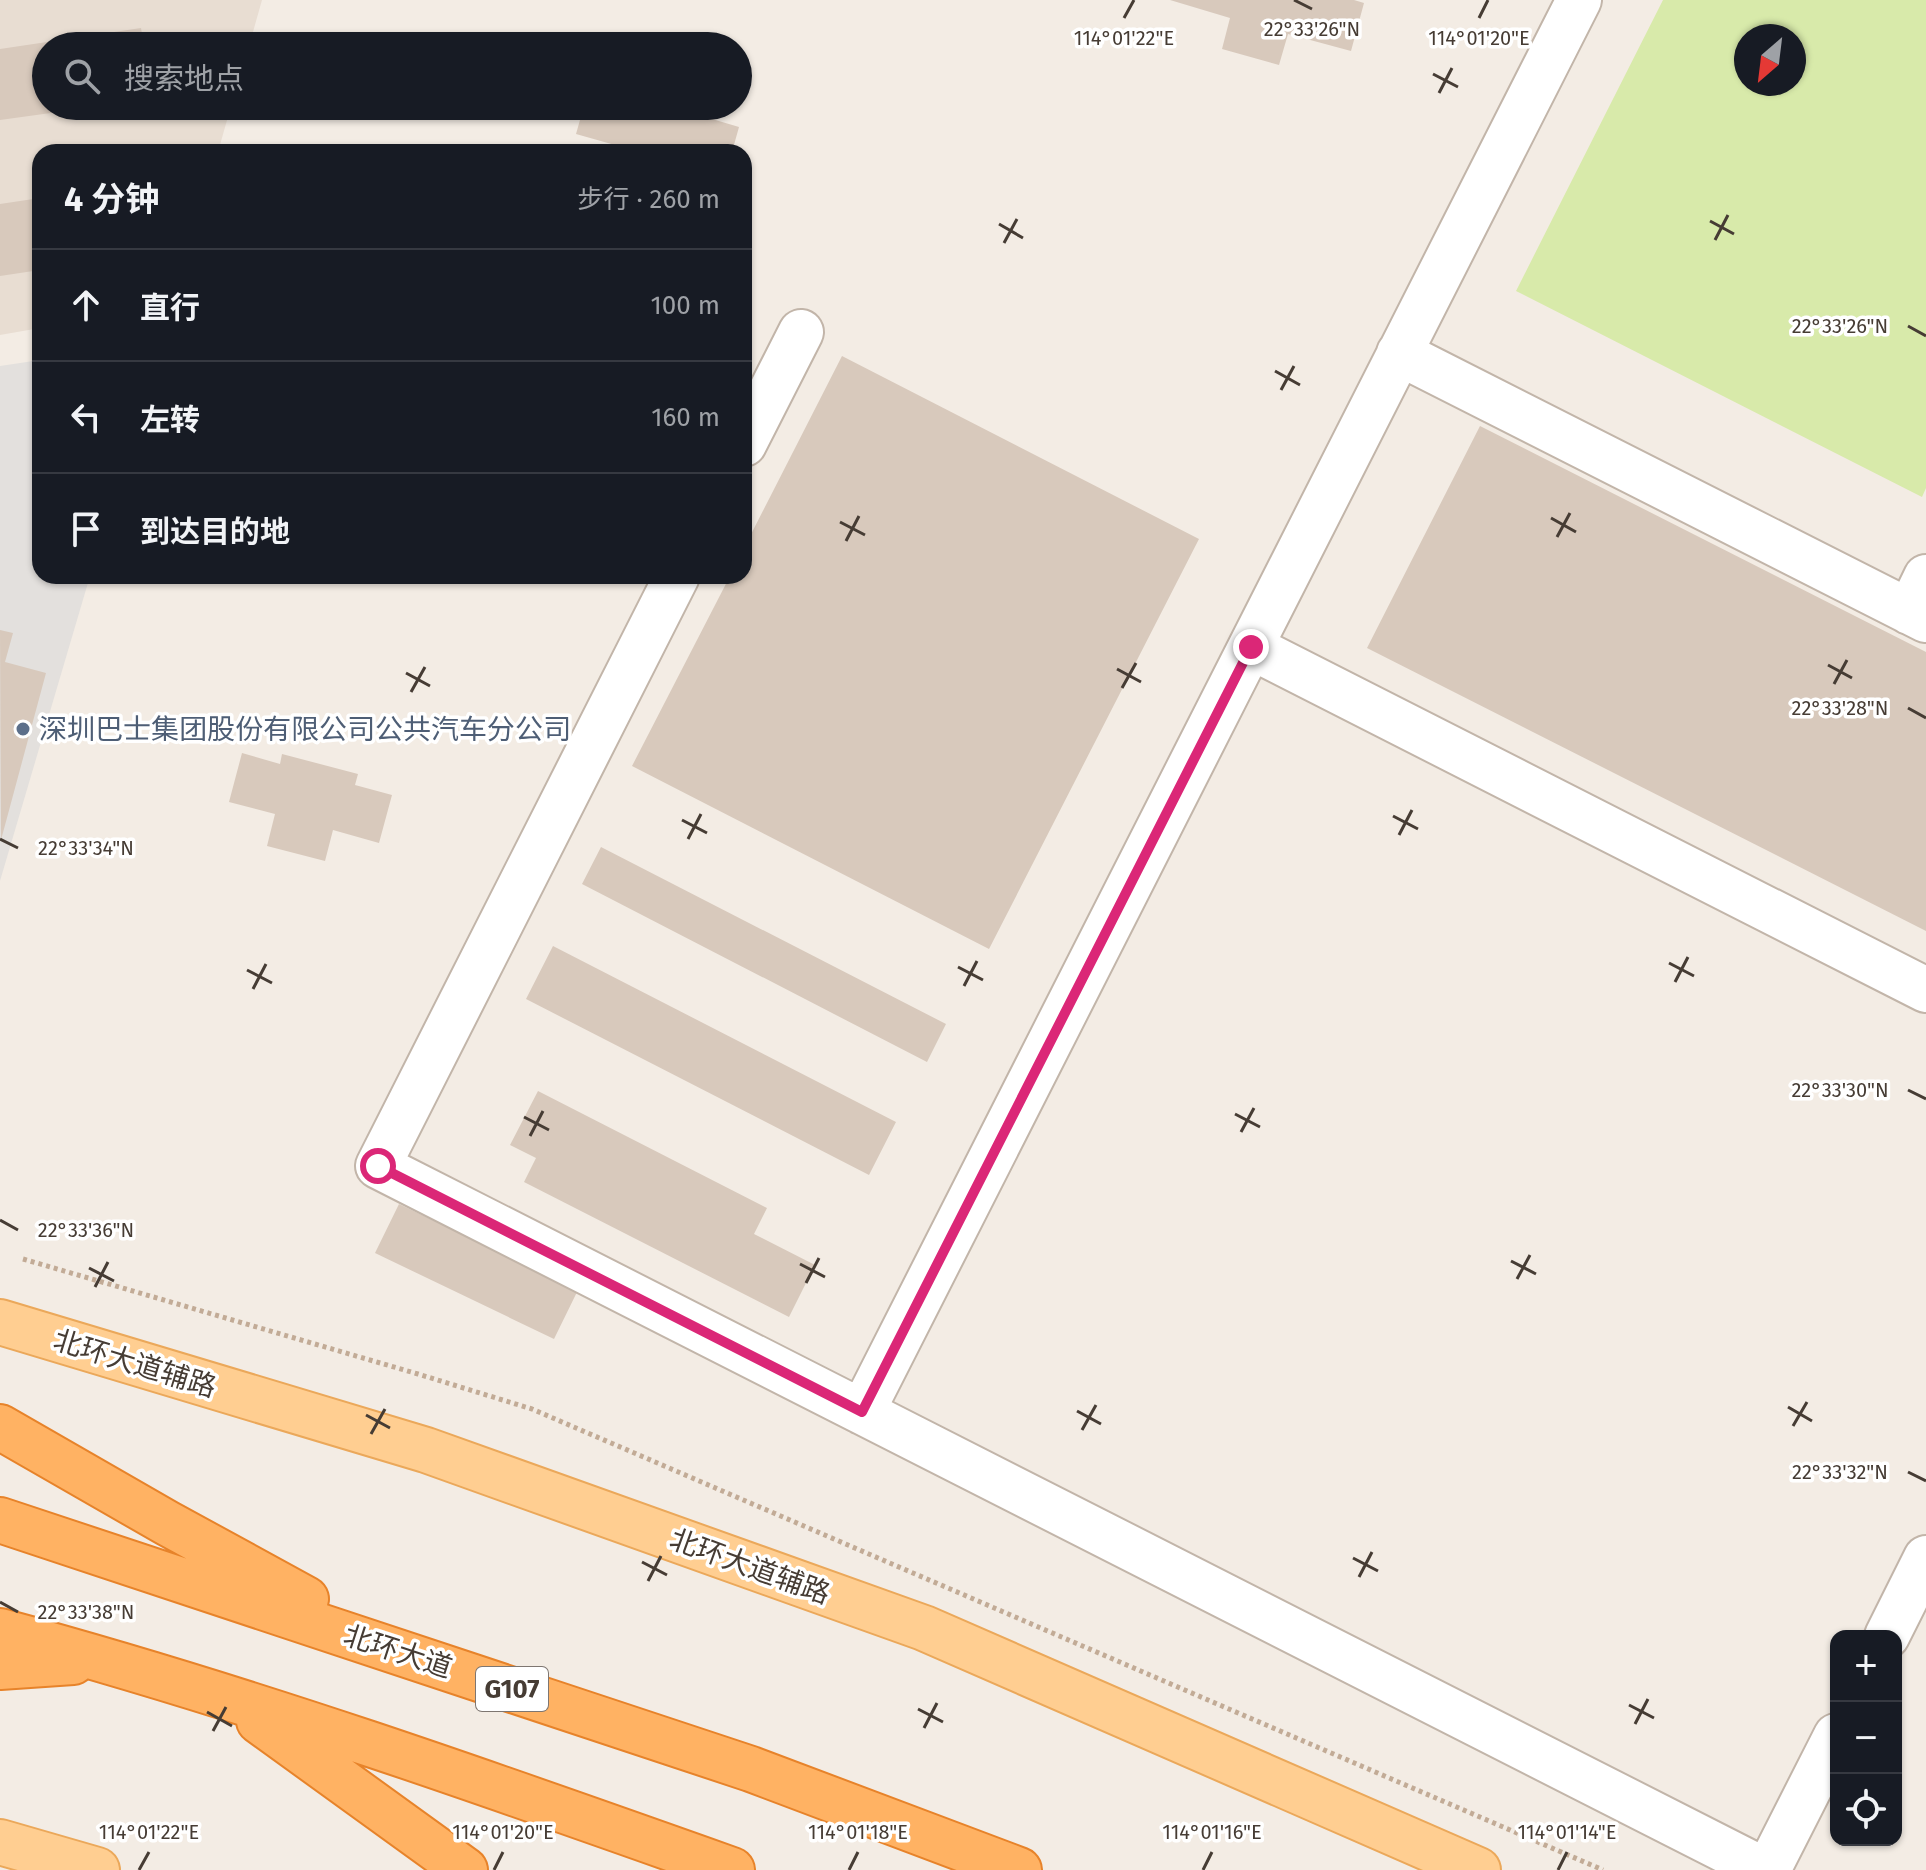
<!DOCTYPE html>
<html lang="zh">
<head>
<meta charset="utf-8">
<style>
  :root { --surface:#171b24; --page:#20242c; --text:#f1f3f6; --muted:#9ea1a6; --line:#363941 }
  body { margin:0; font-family:"Fira Sans","Noto Sans SC",sans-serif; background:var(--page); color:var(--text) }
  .controls { position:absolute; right:24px; bottom:24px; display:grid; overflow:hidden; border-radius:16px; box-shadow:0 2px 6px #0004 }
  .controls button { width:72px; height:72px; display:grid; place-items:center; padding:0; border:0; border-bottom:2px solid var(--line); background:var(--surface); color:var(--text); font:40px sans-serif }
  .compass { position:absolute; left:1734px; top:24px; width:72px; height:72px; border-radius:50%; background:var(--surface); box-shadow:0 2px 6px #0004; rotate:208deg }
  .stop { position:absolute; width:24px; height:24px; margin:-18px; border:6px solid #db2777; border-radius:50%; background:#fff }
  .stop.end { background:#db2777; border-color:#fff; box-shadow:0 2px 8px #0008 }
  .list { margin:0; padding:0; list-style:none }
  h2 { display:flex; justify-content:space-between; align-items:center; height:104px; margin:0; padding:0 32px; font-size:34px }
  h2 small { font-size:26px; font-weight:400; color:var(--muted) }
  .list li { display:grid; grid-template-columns:52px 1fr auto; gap:24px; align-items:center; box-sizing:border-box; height:112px; padding:0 32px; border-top:2px solid var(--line) }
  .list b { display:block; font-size:30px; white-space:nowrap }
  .list em { font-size:26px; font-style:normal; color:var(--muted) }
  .icon { flex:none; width:44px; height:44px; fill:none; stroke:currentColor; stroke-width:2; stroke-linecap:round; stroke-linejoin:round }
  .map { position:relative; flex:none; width:1926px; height:1870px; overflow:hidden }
  .search { position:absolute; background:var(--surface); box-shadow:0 2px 6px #0004; left:32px; top:32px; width:720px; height:88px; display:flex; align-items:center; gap:20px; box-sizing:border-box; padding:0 28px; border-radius:44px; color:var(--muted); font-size:30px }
  .panel { position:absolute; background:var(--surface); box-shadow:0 2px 6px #0004; left:32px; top:144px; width:720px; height:440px; border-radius:24px }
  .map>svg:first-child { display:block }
  .residential { fill:#e8ddd2 }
  .green { fill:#d8eaaa; fill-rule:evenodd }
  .parking { fill:#e3e0dd }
  .building { fill:#d8c9bc }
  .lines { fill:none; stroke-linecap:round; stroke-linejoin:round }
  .minor-casing { stroke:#c2b5a9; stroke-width:48 }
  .major-casing { stroke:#eba85a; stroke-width:48 }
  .highway-casing { stroke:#e7832a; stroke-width:48 }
  .path { stroke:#c2ab96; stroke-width:5; stroke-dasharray:4 4; stroke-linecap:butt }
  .minor { stroke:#fff; stroke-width:44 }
  .major { stroke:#ffce91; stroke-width:44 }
  .highway { stroke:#ffb263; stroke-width:44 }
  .route { stroke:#db2777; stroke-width:10 }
  .ticks { fill:none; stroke:#463c34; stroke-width:3 }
  .service-dot { fill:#5c6f8a; stroke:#fff; stroke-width:3 }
  .labels { text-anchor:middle; stroke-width:7; stroke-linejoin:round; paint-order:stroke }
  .shield { fill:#fff; stroke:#7e7671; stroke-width:2 }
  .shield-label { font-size:26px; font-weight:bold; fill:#463c34 }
  .service-label { font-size:28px; fill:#4e5e75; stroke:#fff; text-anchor:start }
  .street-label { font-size:28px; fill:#463c34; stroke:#fff }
  .ticks-label { font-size:20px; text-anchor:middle; fill:#463c34; stroke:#fff; stroke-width:7; stroke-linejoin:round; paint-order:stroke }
</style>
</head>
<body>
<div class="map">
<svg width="1926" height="1870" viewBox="0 0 1926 1870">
  <rect width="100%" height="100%" fill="#f3ece4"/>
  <path class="residential" d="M 0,0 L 262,0 L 249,46 L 46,46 L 46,106 L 231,106 L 218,152 L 40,152 L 40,328 L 0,335 Z"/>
  <path class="green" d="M 1663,0 L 1926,0 L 1926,488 L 1922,497 L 1516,291 ZM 1746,36 L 1794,36 L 1794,84 L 1746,84 Z"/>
  <path class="parking" d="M 40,360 L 40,576 L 90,576 L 0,881 L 0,366 Z"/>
  <path class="building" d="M 1170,0 L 1354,0 L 1364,3 L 1351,51 L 1288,34 L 1279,65 L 1222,49 L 1230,18 Z
    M 141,28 L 144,46 L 46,46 L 46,106 L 86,106 L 87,108 L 0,120 L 0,49 Z
    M 584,106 L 705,106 L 702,116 L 739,127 L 732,152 L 621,152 L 622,147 L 576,134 Z
    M 40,198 L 40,270 L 0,276 L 0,204 Z
    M 842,356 L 1199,539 L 989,949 L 632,766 L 730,576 L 744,576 L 744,548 Z
    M 1480,426 L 1926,652 L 1926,931 L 1367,648 Z
    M 311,576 L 338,576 L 336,584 Z
    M 0,630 L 13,633 L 5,662 L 46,673 L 1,840 Z
    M 242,753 L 280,764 L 282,754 L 358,774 L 355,785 L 392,795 L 379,843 L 333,830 L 325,861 L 267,846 L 275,814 L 229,802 Z
    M 601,847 L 946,1024 L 927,1062 L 582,884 Z
    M 553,946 L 896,1122 L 869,1175 L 526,999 Z
    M 538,1091 L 767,1208 L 754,1234 L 815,1265 L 789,1317 L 524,1182 L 536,1158 L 510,1145 Z
    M 399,1204 L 578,1290 L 554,1339 L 375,1253 Z"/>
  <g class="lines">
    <defs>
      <path id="minor" d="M 1399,353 L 1926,620
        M 744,444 L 801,332
        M 677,576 L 378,1166 L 1764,1870
        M 1909,612 L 1926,577
        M 1251,647 L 1926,990
        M 862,1412 L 1579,0
        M 1887,1636 L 1926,1558
        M 1768,1870 L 1836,1736"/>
      <path id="major" d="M 0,1322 L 426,1450 L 924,1628 L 1478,1870
        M 0,1842 L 97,1870"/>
      <path id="highway" d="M 0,1427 L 167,1523 L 306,1599
        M 0,1520 L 751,1769 L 1019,1870
        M 0,1631 C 248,1698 490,1784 732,1870
        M 0,1667 L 73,1662
        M 259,1721 L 465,1870"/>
    </defs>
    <use href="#minor" class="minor-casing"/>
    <use href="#major" class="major-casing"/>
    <use href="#highway" class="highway-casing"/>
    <path class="path" d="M 23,1259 L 418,1374 L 532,1409 L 1603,1870"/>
    <use href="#minor" class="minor"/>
    <use href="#major" class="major"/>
    <use href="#highway" class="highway"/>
  </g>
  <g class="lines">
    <path class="route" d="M 378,1166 L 862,1412 L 1251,647"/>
  </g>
  <path class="ticks" d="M 1294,0 L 1312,9M 1124,18 L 1134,0M 1479,18 L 1488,0M 1433,74 L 1458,87M 1439,93 L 1452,68M 1710,221 L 1734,234M 999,224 L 1023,238M 1715,240 L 1728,215M 1004,243 L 1017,219M 1908,326 L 1926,336M 1275,371 L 1300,385M 1281,390 L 1294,366M 1551,518 L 1576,532M 840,522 L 865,535M 1557,537 L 1570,513M 846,541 L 859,516M 1828,665 L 1852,678M 1117,669 L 1141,682M 406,673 L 430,686M 1834,684 L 1847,660M 1122,688 L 1136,663M 411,692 L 425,667M 1908,708 L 1926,718M 1393,816 L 1418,829M 682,820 L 707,833M 1399,835 L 1412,810M 0,839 L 18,848M 688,839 L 701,814M 1669,963 L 1694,976M 958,967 L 983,980M 247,970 L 272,983M 1675,982 L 1688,957M 964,986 L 977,961M 253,989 L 266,964M 1908,1090 L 1926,1099M 1235,1114 L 1260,1127M 524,1117 L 549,1130M 1241,1132 L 1254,1108M 530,1136 L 543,1111M 0,1220 L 18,1230M 1511,1261 L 1536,1274M 800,1264 L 825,1277M 89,1268 L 114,1281M 1517,1279 L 1530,1255M 806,1283 L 819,1258M 95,1287 L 108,1262M 1788,1407 L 1812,1421M 1077,1411 L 1101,1424M 366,1415 L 390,1428M 1793,1426 L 1807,1402M 1082,1430 L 1096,1405M 371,1434 L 385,1409M 1908,1472 L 1926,1481M 1353,1558 L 1378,1571M 642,1562 L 667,1575M 1359,1577 L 1372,1552M 648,1581 L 661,1556M 0,1602 L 18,1612M 1629,1705 L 1654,1718M 918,1709 L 943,1722M 207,1712 L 232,1726M 1635,1724 L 1648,1699M 924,1728 L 937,1703M 213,1731 L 226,1707M 139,1870 L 149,1852M 494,1870 L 503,1852M 849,1870 L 858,1852M 1203,1870 L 1212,1852M 1558,1870 L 1567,1852"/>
  <circle class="service-dot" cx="23" cy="729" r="8"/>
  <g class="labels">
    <rect class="shield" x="476" y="1667" width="72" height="44" rx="6"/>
    <g class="shield-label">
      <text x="512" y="1698">G107</text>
    </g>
    <g class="service-label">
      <text x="39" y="739">深圳巴士集团股份有限公司公共汽车分公司</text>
    </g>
    <g class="street-label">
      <text transform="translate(135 1363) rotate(17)" y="10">北环大道辅路</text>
      <text transform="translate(750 1566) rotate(20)" y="10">北环大道辅路</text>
      <text transform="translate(398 1651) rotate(18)" y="10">北环大道</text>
    </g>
  </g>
  <g class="ticks-label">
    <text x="1312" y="36">22°33'26"N</text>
    <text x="1124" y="45">114°01'22"E</text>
    <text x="1479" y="45">114°01'20"E</text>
    <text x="1840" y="333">22°33'26"N</text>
    <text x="1840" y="715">22°33'28"N</text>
    <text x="86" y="855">22°33'34"N</text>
    <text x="1840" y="1097">22°33'30"N</text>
    <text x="86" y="1237">22°33'36"N</text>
    <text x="1840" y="1479">22°33'32"N</text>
    <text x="86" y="1619">22°33'38"N</text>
    <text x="149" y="1839">114°01'22"E</text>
    <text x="503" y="1839">114°01'20"E</text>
    <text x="858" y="1839">114°01'18"E</text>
    <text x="1212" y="1839">114°01'16"E</text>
    <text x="1567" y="1839">114°01'14"E</text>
  </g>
</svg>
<div class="controls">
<button>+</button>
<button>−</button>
<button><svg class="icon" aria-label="locate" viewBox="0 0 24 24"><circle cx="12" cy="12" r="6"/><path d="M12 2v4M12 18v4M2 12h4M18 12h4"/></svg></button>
</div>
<svg class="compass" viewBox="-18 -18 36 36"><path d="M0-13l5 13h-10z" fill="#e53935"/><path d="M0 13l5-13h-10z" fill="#9ea1a6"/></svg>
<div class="stop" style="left:378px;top:1166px"></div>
<div class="stop end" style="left:1251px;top:647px"></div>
<div class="search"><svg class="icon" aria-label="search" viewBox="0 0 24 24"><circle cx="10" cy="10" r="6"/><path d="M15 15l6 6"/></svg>搜索地点</div>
<section class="panel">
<h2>4 分钟<small>步行 · 260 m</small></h2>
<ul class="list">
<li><svg class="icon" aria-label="ahead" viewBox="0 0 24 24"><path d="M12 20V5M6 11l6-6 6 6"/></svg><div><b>直行</b></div><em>100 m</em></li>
<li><svg class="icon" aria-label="left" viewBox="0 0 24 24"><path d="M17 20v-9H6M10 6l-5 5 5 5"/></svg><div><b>左转</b></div><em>160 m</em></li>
<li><svg class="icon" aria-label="arrive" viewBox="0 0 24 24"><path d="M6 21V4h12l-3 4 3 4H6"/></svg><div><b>到达目的地</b></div></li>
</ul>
</section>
</div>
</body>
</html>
